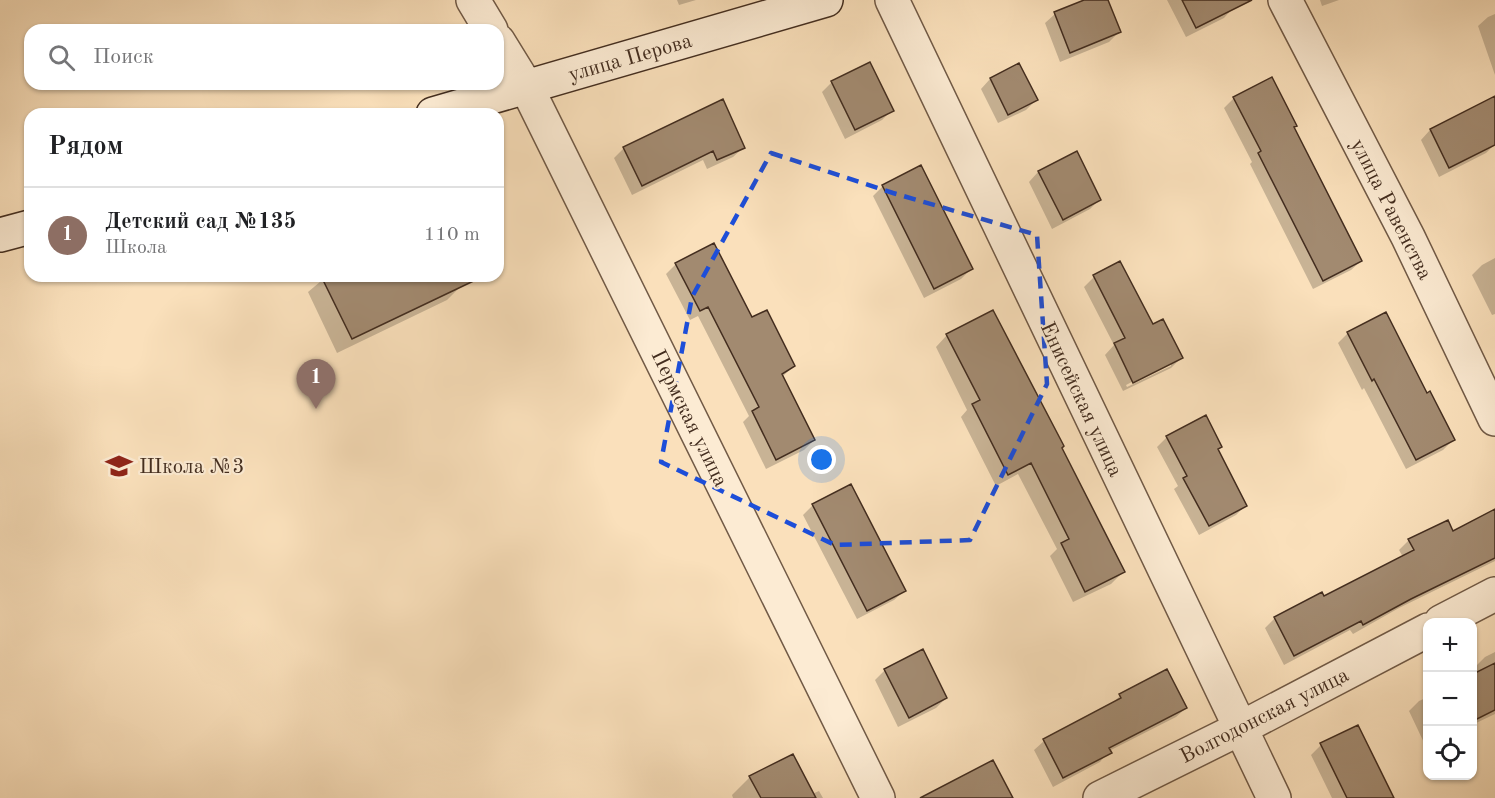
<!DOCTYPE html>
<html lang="ru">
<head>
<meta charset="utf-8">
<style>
  :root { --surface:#fff; --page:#f6f6f6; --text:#202124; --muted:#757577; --line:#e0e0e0; --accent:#8f2418 }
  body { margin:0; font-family:"Old Standard TT",serif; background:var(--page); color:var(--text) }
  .controls { position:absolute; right:18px; bottom:18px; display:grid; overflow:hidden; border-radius:12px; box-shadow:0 2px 4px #0004 }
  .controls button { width:54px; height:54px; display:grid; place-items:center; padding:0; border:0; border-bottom:2px solid var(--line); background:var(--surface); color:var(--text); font:30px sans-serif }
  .you { position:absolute; left:822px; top:460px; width:21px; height:21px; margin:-15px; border:4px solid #fff; border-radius:50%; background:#1a73e8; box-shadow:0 0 0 9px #1a73e833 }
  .badge { display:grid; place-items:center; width:39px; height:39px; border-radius:50%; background:var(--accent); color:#fff; font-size:20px; font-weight:700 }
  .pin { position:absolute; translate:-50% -50px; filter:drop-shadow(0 2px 3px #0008) }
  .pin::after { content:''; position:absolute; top:32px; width:21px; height:18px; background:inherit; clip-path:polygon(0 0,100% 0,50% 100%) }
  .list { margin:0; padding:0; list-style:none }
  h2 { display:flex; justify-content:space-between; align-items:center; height:78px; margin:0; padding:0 24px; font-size:26px }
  h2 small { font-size:20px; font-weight:400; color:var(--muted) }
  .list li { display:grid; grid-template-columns:39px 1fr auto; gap:18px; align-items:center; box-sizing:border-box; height:96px; padding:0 24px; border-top:2px solid var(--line) }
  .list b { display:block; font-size:22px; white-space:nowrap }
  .list p { margin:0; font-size:20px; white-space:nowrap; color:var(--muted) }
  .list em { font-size:20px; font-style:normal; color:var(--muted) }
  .icon { flex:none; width:33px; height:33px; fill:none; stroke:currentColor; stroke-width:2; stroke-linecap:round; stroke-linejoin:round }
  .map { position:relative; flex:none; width:1495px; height:798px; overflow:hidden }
  .search { position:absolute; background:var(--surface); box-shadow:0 2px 4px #0004; left:24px; top:24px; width:480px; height:66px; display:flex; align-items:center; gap:15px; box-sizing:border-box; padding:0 21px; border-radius:18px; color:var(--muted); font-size:22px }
  .panel { position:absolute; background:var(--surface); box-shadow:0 2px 4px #0004; left:24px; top:108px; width:480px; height:174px; border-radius:18px }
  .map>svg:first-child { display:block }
  .shadow { fill:#0003; fill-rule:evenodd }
  .building { fill:#a28a70; stroke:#432d1f; stroke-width:1.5 }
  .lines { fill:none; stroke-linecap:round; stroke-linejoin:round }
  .minor-casing { stroke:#715a46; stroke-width:36 }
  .secondary-casing { stroke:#432d1f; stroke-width:36 }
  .minor { stroke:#fcebd3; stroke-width:33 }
  .secondary { stroke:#fcebd3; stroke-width:33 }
  .marked { fill:none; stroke:#1d4ed8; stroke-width:4.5; stroke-dasharray:12 8; stroke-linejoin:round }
  .labels { text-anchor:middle; stroke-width:4.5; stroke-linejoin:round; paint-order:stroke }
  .street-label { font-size:21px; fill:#432d1f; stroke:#fcebd3 }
  .poi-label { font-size:21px; fill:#432d1f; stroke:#fcebd3; text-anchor:start }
</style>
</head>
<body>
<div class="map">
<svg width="1495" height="798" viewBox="0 0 1495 798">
  <rect width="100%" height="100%" fill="#fae0bb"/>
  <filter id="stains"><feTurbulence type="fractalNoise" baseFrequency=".00333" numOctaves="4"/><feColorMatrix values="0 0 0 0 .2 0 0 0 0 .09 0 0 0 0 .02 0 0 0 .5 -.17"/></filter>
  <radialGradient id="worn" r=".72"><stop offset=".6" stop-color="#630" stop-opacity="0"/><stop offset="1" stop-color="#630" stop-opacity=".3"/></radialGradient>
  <path class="shadow" d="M 677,0 L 696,0 L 679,5 Z
    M 1088,0 L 1106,0 L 1119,32 L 1109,42 L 1060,62 L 1045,23 L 1055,14 Z
    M 1167,0 L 1229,0 L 1233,8 L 1224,18 L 1186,37 Z
    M 1320,0 L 1339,0 L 1322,6 Z
    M 1495,14 L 1495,75 L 1478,26 L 1488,17 Z
    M 1018,65 L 1036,100 L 1026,110 L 998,123 L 981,89 L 990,79 Z
    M 832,82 L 892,110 L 882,120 L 845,139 L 822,92 Z
    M 1234,98 L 1293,128 L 1361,261 L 1351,270 L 1313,289 L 1250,164 L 1252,162 L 1224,108 Z
    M 1478,106 L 1495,144 L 1486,153 L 1439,177 L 1421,140 L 1430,130 Z
    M 624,148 L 743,148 L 733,157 L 707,169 L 703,160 L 632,195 L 614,158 Z
    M 1076,153 L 1100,199 L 1090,209 L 1052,229 L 1029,182 L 1038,172 Z
    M 883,186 L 971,269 L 961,279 L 924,298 L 873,196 Z
    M 1495,258 L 1495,314 L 1492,315 L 1472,275 L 1482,265 Z
    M 1120,263 L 1152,326 L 1181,358 L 1171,368 L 1123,391 L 1105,355 L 1114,345 L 1084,287 L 1094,277 ZM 1171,362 L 1171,366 L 1127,387 L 1126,385 Z
    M 676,264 L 794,366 L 782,377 L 814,440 L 804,450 L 766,469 L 743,422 L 749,416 L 698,316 L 690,320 L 666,274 Z
    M 327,276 L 457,276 L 462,285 L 447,300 L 337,353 L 308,292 Z
    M 1348,333 L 1426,395 L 1453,440 L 1443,450 L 1406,469 L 1364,388 L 1362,390 L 1338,343 Z
    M 947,335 L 1060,448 L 1123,572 L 1111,584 L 1073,602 L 1050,556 L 1057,549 L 1018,474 L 996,486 L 961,417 L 967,410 L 936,347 Z
    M 1167,437 L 1217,450 L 1246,505 L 1236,515 L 1199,535 L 1174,489 L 1178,486 L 1157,447 Z
    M 850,486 L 904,591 L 894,600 L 857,619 L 803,515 L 813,505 Z
    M 1495,511 L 1495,561 L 1399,608 L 1353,634 L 1350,630 L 1284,665 L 1265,628 L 1274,619 L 1322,594 L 1324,598 L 1403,557 L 1399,550 L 1409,540 L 1452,533 Z
    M 1495,652 L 1495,714 L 1472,725 L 1472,676 L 1478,673 L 1475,667 L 1485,657 Z
    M 885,670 L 946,698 L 936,708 L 898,727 L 875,680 Z
    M 1167,671 L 1186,708 L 1176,717 L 1109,751 L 1100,762 L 1053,787 L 1034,750 L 1044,741 L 1109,706 L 1120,696 Z
    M 1428,697 L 1428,746 L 1426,747 L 1409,711 L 1419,701 Z
    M 1357,727 L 1392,798 L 1332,798 L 1311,755 L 1321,745 Z
    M 750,777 L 812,794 L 819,791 L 823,798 L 733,798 L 732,795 Z"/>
  <path class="building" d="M 1084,0 L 1108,0 L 1121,32 L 1070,53 L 1054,12 Z
    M 1182,0 L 1252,0 L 1196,28 Z
    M 870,62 L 894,111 L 855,130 L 831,81 Z
    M 1019,63 L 1038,100 L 1008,115 L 990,78 Z
    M 1272,77 L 1297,126 L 1294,127 L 1362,261 L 1323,281 L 1258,153 L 1261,151 L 1233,97 Z
    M 1495,96 L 1495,145 L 1449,168 L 1430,129 Z
    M 723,99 L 745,148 L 717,160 L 713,151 L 642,186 L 623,147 Z
    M 1077,151 L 1101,200 L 1063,220 L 1038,171 Z
    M 921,165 L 973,269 L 934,289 L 882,185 Z
    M 714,243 L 752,317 L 767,310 L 795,366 L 782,374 L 815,440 L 776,460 L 752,411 L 759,407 L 708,307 L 700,311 L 675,263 Z
    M 1120,261 L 1153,324 L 1163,319 L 1183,358 L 1133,383 L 1114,343 L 1125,338 L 1093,275 Z
    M 321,276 L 484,276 L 352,339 Z
    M 993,310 L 1064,446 L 1062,448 L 1125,572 L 1085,592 L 1061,543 L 1069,539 L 1031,463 L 1008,475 L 972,404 L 980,400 L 946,334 Z
    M 1386,312 L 1427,393 L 1430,391 L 1455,440 L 1416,460 L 1374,379 L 1372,381 L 1347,332 Z
    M 1206,415 L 1222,447 L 1218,449 L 1247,506 L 1209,526 L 1183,478 L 1187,476 L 1166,436 Z
    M 851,484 L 906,591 L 867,611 L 812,504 Z
    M 1495,509 L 1495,558 L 1411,599 L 1363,625 L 1361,621 L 1294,656 L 1274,617 L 1322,592 L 1324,596 L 1414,550 L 1408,539 L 1448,520 L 1453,531 Z
    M 923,649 L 947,698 L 909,718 L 884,669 Z
    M 1495,663 L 1495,710 L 1473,721 L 1473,674 Z
    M 1167,669 L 1187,708 L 1109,748 L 1112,753 L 1063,778 L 1043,739 L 1121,698 L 1119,694 Z
    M 1358,725 L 1394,798 L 1347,798 L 1320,743 Z
    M 793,754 L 816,798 L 761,798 L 749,776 Z
    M 993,760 L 1013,798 L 920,798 Z"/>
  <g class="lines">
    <defs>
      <path id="minor" d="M 473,0 L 491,30
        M 892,0 L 1274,798
        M 1285,0 L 1408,237 L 1495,419
        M 498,41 L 527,88 L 878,798
        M 1441,622 L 1495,594
        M 1100,798 L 1239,729 L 1428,630"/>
      <path id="secondary" d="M 433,114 L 826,0
        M 0,235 L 30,227"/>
    </defs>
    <use href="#minor" class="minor-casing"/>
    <use href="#secondary" class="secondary-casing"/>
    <use href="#minor" class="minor"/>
    <use href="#secondary" class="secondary"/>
  </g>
  <path class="marked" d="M 771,153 L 893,193 L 1037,235 L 1047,384 L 970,540 L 835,545 L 661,462 L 692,297 Z"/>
  <defs>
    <symbol id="school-bare" viewBox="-9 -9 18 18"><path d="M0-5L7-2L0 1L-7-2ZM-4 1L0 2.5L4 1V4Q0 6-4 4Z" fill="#8f2418" stroke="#fcebd3" stroke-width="2.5" paint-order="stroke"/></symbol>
  </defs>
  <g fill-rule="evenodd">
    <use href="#school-bare" x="100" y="447" width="38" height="38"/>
  </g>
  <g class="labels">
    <g class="street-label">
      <text transform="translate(630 57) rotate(-16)" y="7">улица Перова</text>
      <text transform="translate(1392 209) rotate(63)" y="7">улица Равенства</text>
      <text transform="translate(1082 399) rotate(65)" y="7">Енисейская улица</text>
      <text transform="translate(690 418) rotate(64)" y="7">Пермская улица</text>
      <text transform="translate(1264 715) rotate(-27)" y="7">Волгодонская улица</text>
    </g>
    <g class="poi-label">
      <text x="139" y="473">Школа №3</text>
    </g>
  </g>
  <rect width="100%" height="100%" filter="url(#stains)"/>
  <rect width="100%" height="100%" fill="url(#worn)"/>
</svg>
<div class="controls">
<button>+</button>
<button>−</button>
<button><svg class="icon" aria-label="locate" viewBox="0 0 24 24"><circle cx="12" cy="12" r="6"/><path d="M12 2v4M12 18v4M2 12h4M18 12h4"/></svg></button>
</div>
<div class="you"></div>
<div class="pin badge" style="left:316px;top:409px;background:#8d6e63">1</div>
<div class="search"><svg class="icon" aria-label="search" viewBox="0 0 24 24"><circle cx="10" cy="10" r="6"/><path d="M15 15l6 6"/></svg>Поиск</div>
<section class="panel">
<h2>Рядом<small></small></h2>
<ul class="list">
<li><span class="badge" style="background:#8d6e63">1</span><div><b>Детский сад №135</b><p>Школа</p></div><em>110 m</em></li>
</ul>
</section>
</div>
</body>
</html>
